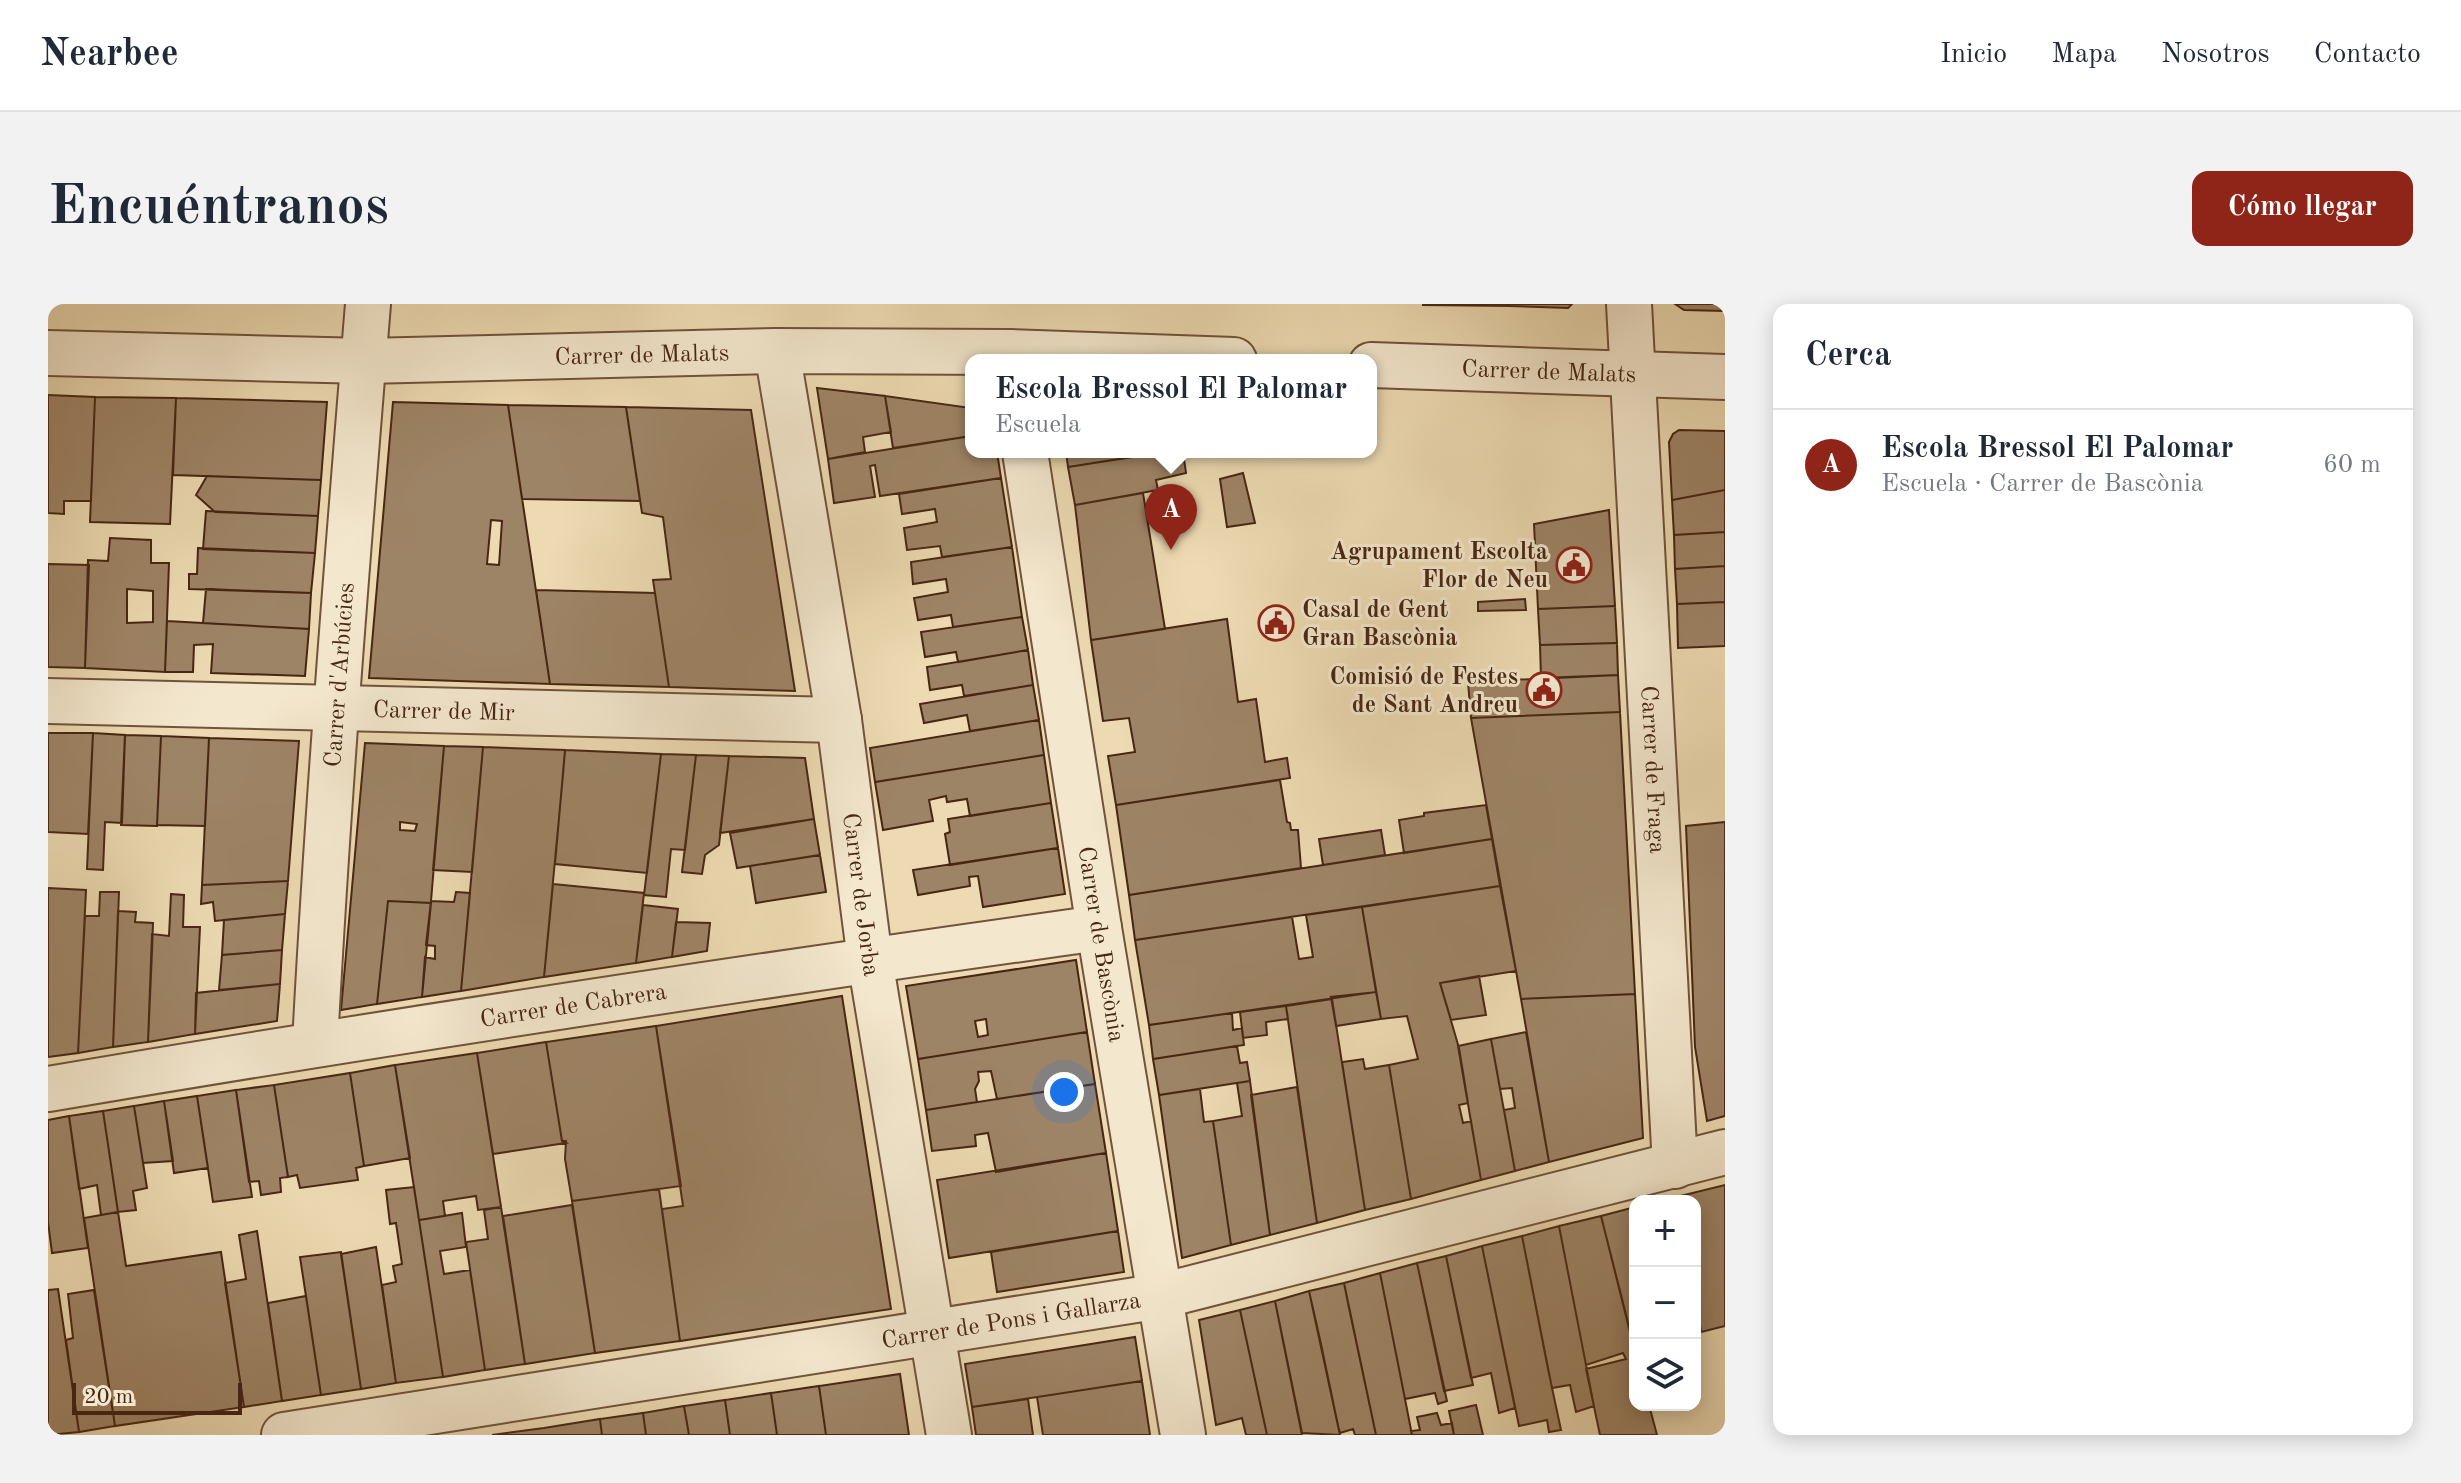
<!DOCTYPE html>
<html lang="es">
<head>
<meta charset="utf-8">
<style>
  :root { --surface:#fff; --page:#f2f2f3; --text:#1f2937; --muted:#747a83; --line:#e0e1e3; --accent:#8f2418 }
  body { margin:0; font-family:"Old Standard TT",serif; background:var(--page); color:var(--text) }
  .controls { position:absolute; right:24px; bottom:24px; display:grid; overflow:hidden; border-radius:16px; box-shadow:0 4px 20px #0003 }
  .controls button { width:72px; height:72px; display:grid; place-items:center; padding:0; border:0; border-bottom:2px solid var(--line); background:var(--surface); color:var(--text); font:40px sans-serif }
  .scale { position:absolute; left:24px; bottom:20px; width:170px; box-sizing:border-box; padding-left:8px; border:4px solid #482613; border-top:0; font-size:22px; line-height:28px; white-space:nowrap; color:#482613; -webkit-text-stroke:6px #f3e7cd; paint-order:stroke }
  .you { position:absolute; left:1016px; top:788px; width:28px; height:28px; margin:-20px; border:6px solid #fff; border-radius:50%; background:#1a73e8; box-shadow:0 0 0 12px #1a73e833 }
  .badge { display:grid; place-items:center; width:52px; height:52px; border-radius:50%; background:var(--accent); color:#fff; font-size:26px; font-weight:700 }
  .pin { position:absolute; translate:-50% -66px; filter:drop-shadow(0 2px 4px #0008) }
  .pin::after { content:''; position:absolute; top:42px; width:28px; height:24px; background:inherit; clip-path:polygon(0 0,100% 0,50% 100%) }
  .popup { position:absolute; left:917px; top:50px; width:412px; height:104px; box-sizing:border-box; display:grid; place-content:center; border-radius:16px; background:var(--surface); filter:drop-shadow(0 2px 6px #0005); font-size:26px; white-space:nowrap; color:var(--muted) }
  .popup b { font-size:30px; color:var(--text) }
  .popup::after { content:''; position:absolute; left:50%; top:100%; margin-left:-16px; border:16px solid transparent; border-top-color:var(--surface) }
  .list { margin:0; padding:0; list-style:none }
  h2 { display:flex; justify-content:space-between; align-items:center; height:104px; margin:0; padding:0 32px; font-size:34px }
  h2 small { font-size:26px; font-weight:400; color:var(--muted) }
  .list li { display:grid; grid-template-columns:52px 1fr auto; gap:24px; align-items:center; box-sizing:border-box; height:112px; padding:0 32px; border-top:2px solid var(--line) }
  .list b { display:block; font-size:30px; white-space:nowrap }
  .list p { margin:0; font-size:26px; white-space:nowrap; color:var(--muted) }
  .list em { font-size:26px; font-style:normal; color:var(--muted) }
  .icon { flex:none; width:44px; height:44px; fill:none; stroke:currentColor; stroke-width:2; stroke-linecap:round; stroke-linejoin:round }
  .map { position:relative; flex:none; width:1677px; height:1131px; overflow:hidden; border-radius:16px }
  header { display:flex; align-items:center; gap:48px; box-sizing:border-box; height:112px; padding:0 40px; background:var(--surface); border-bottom:2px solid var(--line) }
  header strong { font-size:38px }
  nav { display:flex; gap:44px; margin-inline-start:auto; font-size:28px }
  .intro { display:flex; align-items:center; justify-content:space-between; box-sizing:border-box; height:192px; padding:0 48px }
  h1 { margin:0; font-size:56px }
  .button { padding:20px 36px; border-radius:16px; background:var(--accent); color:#fff; font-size:28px; font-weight:700 }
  main { display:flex; gap:48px; padding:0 48px }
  aside { flex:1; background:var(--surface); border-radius:16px; box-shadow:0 4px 20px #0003 }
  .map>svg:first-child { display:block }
  .building { fill:#9e8466; stroke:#482613; stroke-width:2; fill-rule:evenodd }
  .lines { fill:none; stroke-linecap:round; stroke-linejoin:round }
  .minor-casing { stroke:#71533b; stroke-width:48 }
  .minor { stroke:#f3e7cd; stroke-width:44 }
  .labels { text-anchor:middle; stroke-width:6; stroke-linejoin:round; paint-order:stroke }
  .street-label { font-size:24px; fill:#482613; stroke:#f3e7cd }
  .poi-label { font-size:24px; font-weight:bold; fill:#482613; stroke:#f3e7cd; text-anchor:end }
</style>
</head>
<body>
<header>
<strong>Nearbee</strong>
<nav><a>Inicio</a><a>Mapa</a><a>Nosotros</a><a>Contacto</a></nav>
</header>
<div class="intro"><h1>Encuéntranos</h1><a class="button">Cómo llegar</a></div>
<main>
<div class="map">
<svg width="1677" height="1131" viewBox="0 0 1677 1131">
  <rect width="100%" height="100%" fill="#eddab2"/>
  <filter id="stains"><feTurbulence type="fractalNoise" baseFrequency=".0025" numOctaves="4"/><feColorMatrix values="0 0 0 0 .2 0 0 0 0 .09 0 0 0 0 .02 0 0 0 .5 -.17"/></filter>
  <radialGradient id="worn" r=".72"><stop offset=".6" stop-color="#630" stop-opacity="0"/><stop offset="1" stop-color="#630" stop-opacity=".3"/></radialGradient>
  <path class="building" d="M 1375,0 L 1461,0 L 1462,2 L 1375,1 Z
    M 1461,0 L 1524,0 L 1520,4 L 1462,2 Z
    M 1627,0 L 1677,0 L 1677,7 L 1636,6 Z
    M 769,84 L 837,92 L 843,128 L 815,133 L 817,148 L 780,155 Z
    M 0,91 L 47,93 L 43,197 L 16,197 L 16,210 L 0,209 Z
    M 837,92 L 923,104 L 923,132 L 845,144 Z
    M 47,93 L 128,94 L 122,220 L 42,218 Z
    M 128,94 L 279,98 L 273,176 L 125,171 Z
    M 345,98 L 460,101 L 502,380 L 321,374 ZM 443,216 L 454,217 L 451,261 L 439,260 Z
    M 460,101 L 578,103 L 592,197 L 474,195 Z
    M 578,103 L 703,106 L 747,387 L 621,383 L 605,276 L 623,275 L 615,213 L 594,209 Z
    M 1631,126 L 1677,127 L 1677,186 L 1624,196 L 1621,138 L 1625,130 Z
    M 923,132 L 923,148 L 949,148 L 953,174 L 832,192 L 827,161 L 822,162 L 827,193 L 786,199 L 780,155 Z
    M 1018,148 L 1109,148 L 1109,149 L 1020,163 Z
    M 1135,148 L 1138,169 L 1108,176 L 1110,186 L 1027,201 L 1020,163 L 1117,148 Z
    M 1195,169 L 1207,219 L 1179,223 L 1172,175 Z
    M 159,172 L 273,176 L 270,212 L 167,208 L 148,191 Z
    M 953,174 L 964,243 L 894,253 L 892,242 L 859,246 L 856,224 L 889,218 L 887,205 L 854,210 L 851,190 Z
    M 1677,186 L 1677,228 L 1626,231 L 1624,196 Z
    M 1095,189 L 1117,325 L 1043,336 L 1027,201 Z
    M 1561,206 L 1567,302 L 1490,305 L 1486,220 Z
    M 158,207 L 270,212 L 267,249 L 155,245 Z
    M 1677,228 L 1677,262 L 1627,265 L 1626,231 Z
    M 62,234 L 103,236 L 103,259 L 121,259 L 117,368 L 37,364 L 40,256 L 60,257 ZM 79,285 L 105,287 L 105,318 L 79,319 Z
    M 964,243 L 974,313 L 905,323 L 903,311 L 870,316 L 866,294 L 900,288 L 898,275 L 865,280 L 863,258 Z
    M 150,244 L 267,249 L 263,289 L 141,285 L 141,270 L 149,270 Z
    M 0,260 L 41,261 L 37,364 L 0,363 Z
    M 1677,262 L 1677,298 L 1629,300 L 1627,265 Z
    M 158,285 L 263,289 L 261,325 L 155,319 Z
    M 488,286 L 607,289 L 621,383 L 502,380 Z
    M 1477,295 L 1478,306 L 1430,307 L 1430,298 Z
    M 1677,298 L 1677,342 L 1630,344 L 1629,300 Z
    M 1567,302 L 1569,339 L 1492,341 L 1490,305 Z
    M 974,313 L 980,346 L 910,358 L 908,348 L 877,353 L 873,328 Z
    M 1179,315 L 1190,398 L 1208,395 L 1217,458 L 1239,454 L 1242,474 L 1068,501 L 1060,452 L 1087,448 L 1081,414 L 1055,417 L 1043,336 Z
    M 119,317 L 261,325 L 257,372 L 163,369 L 165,340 L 146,341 L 145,368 L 117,368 Z
    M 1569,339 L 1570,371 L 1493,374 L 1492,341 Z
    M 980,346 L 985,381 L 916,392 L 914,381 L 882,386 L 879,363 Z
    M 1570,371 L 1572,408 L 1423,414 L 1420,378 Z
    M 985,381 L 991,416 L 922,427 L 919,411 L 876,419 L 872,400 Z
    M 1572,408 L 1587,690 L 1473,695 L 1423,414 Z
    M 991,416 L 996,451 L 827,478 L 822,444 Z
    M 0,429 L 45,429 L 40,530 L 0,528 Z
    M 45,429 L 77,431 L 74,519 L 57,518 L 55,566 L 39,565 Z
    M 77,431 L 113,432 L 109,522 L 73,521 Z
    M 113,432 L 161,434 L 157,522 L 109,521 Z
    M 161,434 L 251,437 L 240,577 L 154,581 Z
    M 317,439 L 396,442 L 383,597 L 383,599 L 340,597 L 329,700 L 293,706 ZM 352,518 L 369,520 L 367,527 L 352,526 Z
    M 396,442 L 435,443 L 424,568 L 385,566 Z
    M 435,443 L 517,446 L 515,471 L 496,673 L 413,687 Z
    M 517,446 L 613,450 L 599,569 L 507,560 Z
    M 613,450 L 648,451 L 637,546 L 623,545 L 618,593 L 596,591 Z
    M 648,451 L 681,452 L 671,541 L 657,551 L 654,570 L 634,568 Z
    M 996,451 L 1003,499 L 922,512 L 919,495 L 899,498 L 898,492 L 881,496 L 885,517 L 835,526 L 827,478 Z
    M 681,452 L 757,454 L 766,515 L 672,529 Z
    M 1232,476 L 1239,518 L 1242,519 L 1243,526 L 1250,526 L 1253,564 L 1081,591 L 1068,501 Z
    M 1003,499 L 1010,544 L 902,561 L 897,530 L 902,528 L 900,515 Z
    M 1438,501 L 1444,535 L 1356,549 L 1351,516 L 1376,512 L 1376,509 Z
    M 766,515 L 772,551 L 689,564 L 682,529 Z
    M 1677,518 L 1677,812 L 1659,817 L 1647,743 L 1638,522 Z
    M 1333,526 L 1337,551 L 1275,561 L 1271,535 Z
    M 1444,535 L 1452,582 L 1087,636 L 1081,591 Z
    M 1010,544 L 1017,590 L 935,603 L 930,572 L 921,573 L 922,582 L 870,591 L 865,566 Z
    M 772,551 L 778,588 L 708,599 L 702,562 Z
    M 240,577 L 237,610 L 167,617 L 165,598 L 153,600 L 154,581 Z
    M 505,580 L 596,589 L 588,659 L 496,673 Z
    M 1452,582 L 1468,667 L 1392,679 L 1411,744 L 1420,799 L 1411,801 L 1415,819 L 1423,817 L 1433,876 L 1363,895 L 1341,761 L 1370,755 L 1359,712 L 1333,715 L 1314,603 Z
    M 0,584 L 38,586 L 30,749 L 0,753 Z
    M 52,588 L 71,588 L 65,743 L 30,749 L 37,612 L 51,612 Z
    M 408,588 L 422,589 L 413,687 L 374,693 L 377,653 L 387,655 L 387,642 L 378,641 L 383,597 L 406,598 Z
    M 123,590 L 136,591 L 135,623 L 152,623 L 147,730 L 100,738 L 104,630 L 121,632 Z
    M 340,597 L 383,599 L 374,693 L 329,700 Z
    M 595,601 L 630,605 L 624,653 L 588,659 Z
    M 1314,603 L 1328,688 L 1101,721 L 1087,636 L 1244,613 L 1251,655 L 1265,653 L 1258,611 Z
    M 70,607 L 88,608 L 87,618 L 105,619 L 104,647 L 100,738 L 65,743 Z
    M 237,610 L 234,646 L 174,651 L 176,616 Z
    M 628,618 L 662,619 L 659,647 L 624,653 Z
    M 234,646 L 232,680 L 171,686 L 174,651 Z
    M 1028,656 L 1039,728 L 870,755 L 858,682 ZM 938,715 L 940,731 L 930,733 L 927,717 Z
    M 1431,672 L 1438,711 L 1403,716 L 1392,679 Z
    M 232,680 L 229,717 L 147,730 L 148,689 Z
    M 1328,688 L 1333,715 L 1288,722 L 1283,693 Z
    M 1587,690 L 1595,834 L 1501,858 L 1473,695 Z
    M 794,692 L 843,1005 L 632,1037 L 614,905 L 635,902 L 608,722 Z
    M 1284,695 L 1317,906 L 1269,919 L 1238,702 Z
    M 1238,702 L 1240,715 L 1218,718 L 1219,731 L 1195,734 L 1192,708 Z
    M 1184,709 L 1185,726 L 1194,724 L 1196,741 L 1105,755 L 1101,721 Z
    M 608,722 L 633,882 L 524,897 L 517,855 L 518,837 L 514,837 L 498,738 Z
    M 1039,728 L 1047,780 L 949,795 L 943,767 L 930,768 L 931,777 L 927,785 L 929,798 L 878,806 L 870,755 Z
    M 1478,728 L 1501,858 L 1467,867 L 1456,806 L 1467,804 L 1464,784 L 1452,785 L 1443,735 Z
    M 1443,735 L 1467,867 L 1433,876 L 1410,742 Z
    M 498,738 L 514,837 L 518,839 L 445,850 L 429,749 Z
    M 1189,742 L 1192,759 L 1199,758 L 1202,777 L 1111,791 L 1105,755 Z
    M 429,749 L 453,903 L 430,906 L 428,892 L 395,897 L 397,912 L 371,916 L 347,761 Z
    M 1315,755 L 1317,765 L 1341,761 L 1363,895 L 1317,906 L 1294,758 Z
    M 347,761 L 362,854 L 316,862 L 302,769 Z
    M 302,769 L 316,862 L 308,864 L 310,876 L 252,884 L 249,871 L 240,873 L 226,781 Z
    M 1202,777 L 1222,931 L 1183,941 L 1165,817 L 1194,812 L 1189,779 Z
    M 1047,780 L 1058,849 L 948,868 L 940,829 L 927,831 L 928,842 L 884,847 L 878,806 Z
    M 226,781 L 240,873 L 232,874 L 233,888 L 213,891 L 211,877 L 201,878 L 188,786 Z
    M 1249,783 L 1269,919 L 1222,931 L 1203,791 Z
    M 1152,785 L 1156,818 L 1165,817 L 1183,941 L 1134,954 L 1111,791 Z
    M 188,786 L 204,893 L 165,898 L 149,792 Z
    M 149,792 L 160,864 L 126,869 L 116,797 Z
    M 116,797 L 125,857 L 95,859 L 86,802 Z
    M 86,802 L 99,884 L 85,887 L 88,906 L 70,908 L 55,807 Z
    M 55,807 L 70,908 L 53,911 L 49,881 L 31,885 L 21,812 Z
    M 21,812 L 40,944 L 4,949 L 0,918 L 0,816 Z
    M 1058,849 L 1070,927 L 901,954 L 889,876 Z
    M 1677,881 L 1677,1022 L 1653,1028 L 1652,1020 L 1647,1021 L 1647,897 L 1612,897 Z
    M 366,883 L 395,1073 L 348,1079 L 334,981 L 348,978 L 345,962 L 354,960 L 348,919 L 342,920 L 338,886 Z
    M 611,885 L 632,1037 L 547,1049 L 524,897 Z
    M 524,901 L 547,1049 L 477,1060 L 455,912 Z
    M 453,903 L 477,1060 L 437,1066 L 418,938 L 440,935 L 436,906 Z
    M 1587,903 L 1587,1036 L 1584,1036 L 1553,912 Z
    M 70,908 L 78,962 L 173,948 L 196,1103 L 67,1122 L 36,914 Z
    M 414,909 L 418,943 L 392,947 L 396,970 L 422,966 L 437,1066 L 395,1073 L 371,916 Z
    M 1553,912 L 1587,1046 L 1587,1101 L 1601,1101 L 1609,1131 L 1552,1131 L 1538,1065 L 1578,1055 L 1575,1049 L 1538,1061 L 1511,922 Z
    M 1511,922 L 1546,1102 L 1528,1108 L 1522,1081 L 1504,1084 L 1474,932 Z
    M 209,927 L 234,1097 L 196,1103 L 177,979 L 198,975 L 191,931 Z
    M 1070,927 L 1076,968 L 949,988 L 943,948 Z
    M 1474,932 L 1500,1065 L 1513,1126 L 1501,1128 L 1499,1116 L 1471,1122 L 1434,942 Z
    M 1434,942 L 1467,1104 L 1451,1109 L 1443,1069 L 1423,1074 L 1398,952 Z
    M 328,943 L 348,1079 L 313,1085 L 293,950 Z
    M 293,948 L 313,1085 L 273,1091 L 252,953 Z
    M 1398,952 L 1425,1081 L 1396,1087 L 1369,959 Z
    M 1369,959 L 1399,1097 L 1390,1100 L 1387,1089 L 1357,1095 L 1332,969 Z
    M 1332,969 L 1357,1095 L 1364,1131 L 1328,1131 L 1296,979 Z
    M 1296,979 L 1301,1004 L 1328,1131 L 1307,1131 L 1305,1125 L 1292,1129 L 1290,1122 L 1261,987 Z
    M 10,985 L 31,1128 L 0,1131 L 0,986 Z
    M 46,986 L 67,1122 L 31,1128 L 18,1036 L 25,1034 L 20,990 Z
    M 1261,987 L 1273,1040 L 1292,1131 L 1254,1129 L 1227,997 Z
    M 258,992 L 273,1091 L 234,1097 L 220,999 Z
    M 1227,997 L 1237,1047 L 1254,1131 L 1219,1131 L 1192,1006 Z
    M 1192,1006 L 1214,1108 L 1219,1131 L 1198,1131 L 1194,1114 L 1168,1121 L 1151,1016 Z
    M 1087,1033 L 1094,1077 L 924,1103 L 917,1060 Z
    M 852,1070 L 861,1131 L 778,1131 L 771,1082 Z
    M 1094,1077 L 1102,1131 L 995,1131 L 989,1093 Z
    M 771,1082 L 778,1131 L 729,1131 L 723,1089 Z
    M 723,1089 L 729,1131 L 682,1131 L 677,1096 Z
    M 980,1095 L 985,1131 L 928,1131 L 924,1103 Z
    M 677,1096 L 682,1131 L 641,1131 L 636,1102 Z
    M 1428,1101 L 1435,1131 L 1406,1131 L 1401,1107 Z
    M 636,1102 L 641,1131 L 598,1131 L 595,1109 Z
    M 595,1109 L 598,1131 L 554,1131 L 552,1115 Z
    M 1389,1109 L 1393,1121 L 1404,1119 L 1406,1131 L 1364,1131 L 1363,1127 L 1372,1126 L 1369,1113 Z
    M 552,1115 L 554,1131 L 444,1131 L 496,1124 Z"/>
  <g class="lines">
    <defs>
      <g id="minor">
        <path id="s1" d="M 1581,0 L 1627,862"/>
        <path id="s2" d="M 729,47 L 791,416 L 822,656 L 901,1131"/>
        <path id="s3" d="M 0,49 L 318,57 L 729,47 L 962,48 L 1186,56"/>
        <path id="s4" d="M 1323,61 L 1677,73"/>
        <path id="s5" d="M 977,148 L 1051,624 L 1135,1131"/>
        <path id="s6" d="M 0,397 L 791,416"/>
        <path id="s7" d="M 267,740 C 280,493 300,246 320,0"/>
        <path id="s8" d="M 0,785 C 349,726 700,673 1051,624"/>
        <path id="s9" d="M 236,1131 L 1113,992 L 1677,848"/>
      </g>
    </defs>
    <use href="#minor" class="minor-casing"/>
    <use href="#minor" class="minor"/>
  </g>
  <defs>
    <symbol id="civic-ring" viewBox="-11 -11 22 22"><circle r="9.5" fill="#f3e7cd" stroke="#8f2418" stroke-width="1.5"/><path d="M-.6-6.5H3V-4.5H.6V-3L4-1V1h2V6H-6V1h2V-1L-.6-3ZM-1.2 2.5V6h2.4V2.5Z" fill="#8f2418"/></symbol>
  </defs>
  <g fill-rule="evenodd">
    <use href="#civic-ring" x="1506" y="241" width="40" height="40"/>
    <use href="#civic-ring" x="1208" y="299" width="40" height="40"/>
    <use href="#civic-ring" x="1476" y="366" width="40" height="40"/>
  </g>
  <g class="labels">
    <g class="street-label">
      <text dy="8" stroke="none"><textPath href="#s3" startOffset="594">Carrer de Malats</textPath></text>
      <text dy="8" stroke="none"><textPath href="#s4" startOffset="178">Carrer de Malats</textPath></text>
      <text dy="8" stroke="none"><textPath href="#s7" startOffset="370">Carrer d'Arbúcies</textPath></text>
      <text dy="8" stroke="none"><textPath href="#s6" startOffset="396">Carrer de Mir</textPath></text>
      <text dy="8" stroke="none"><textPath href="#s1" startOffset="466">Carrer de Fraga</textPath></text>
      <text dy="8" stroke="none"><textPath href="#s2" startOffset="550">Carrer de Jorba</textPath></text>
      <text dy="8" stroke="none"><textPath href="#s5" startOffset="498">Carrer de Bascònia</textPath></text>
      <text dy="8" stroke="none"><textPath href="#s8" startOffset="532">Carrer de Cabrera</textPath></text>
      <text dy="8" stroke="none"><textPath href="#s9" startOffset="736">Carrer de Pons i Gallarza</textPath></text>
    </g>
    <g class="poi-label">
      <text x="1500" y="255">Agrupament Escolta<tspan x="1500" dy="28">Flor de Neu</tspan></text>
      <text x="1254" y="313" text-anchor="start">Casal de Gent<tspan x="1254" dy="28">Gran Bascònia</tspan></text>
      <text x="1470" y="380">Comisió de Festes<tspan x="1470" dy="28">de Sant Andreu</tspan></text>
    </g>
  </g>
  <rect width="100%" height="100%" filter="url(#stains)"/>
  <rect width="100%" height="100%" fill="url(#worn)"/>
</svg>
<div class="controls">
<button>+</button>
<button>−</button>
<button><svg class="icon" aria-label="layers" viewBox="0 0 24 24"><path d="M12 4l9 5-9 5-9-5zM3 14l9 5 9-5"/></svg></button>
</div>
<div class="scale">20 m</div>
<div class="you"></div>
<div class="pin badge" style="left:1123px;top:246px">A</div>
<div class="popup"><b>Escola Bressol El Palomar</b>Escuela</div>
</div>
<aside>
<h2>Cerca<small></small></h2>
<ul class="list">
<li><span class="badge">A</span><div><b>Escola Bressol El Palomar</b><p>Escuela · Carrer de Bascònia</p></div><em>60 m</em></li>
</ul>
</aside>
</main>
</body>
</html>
